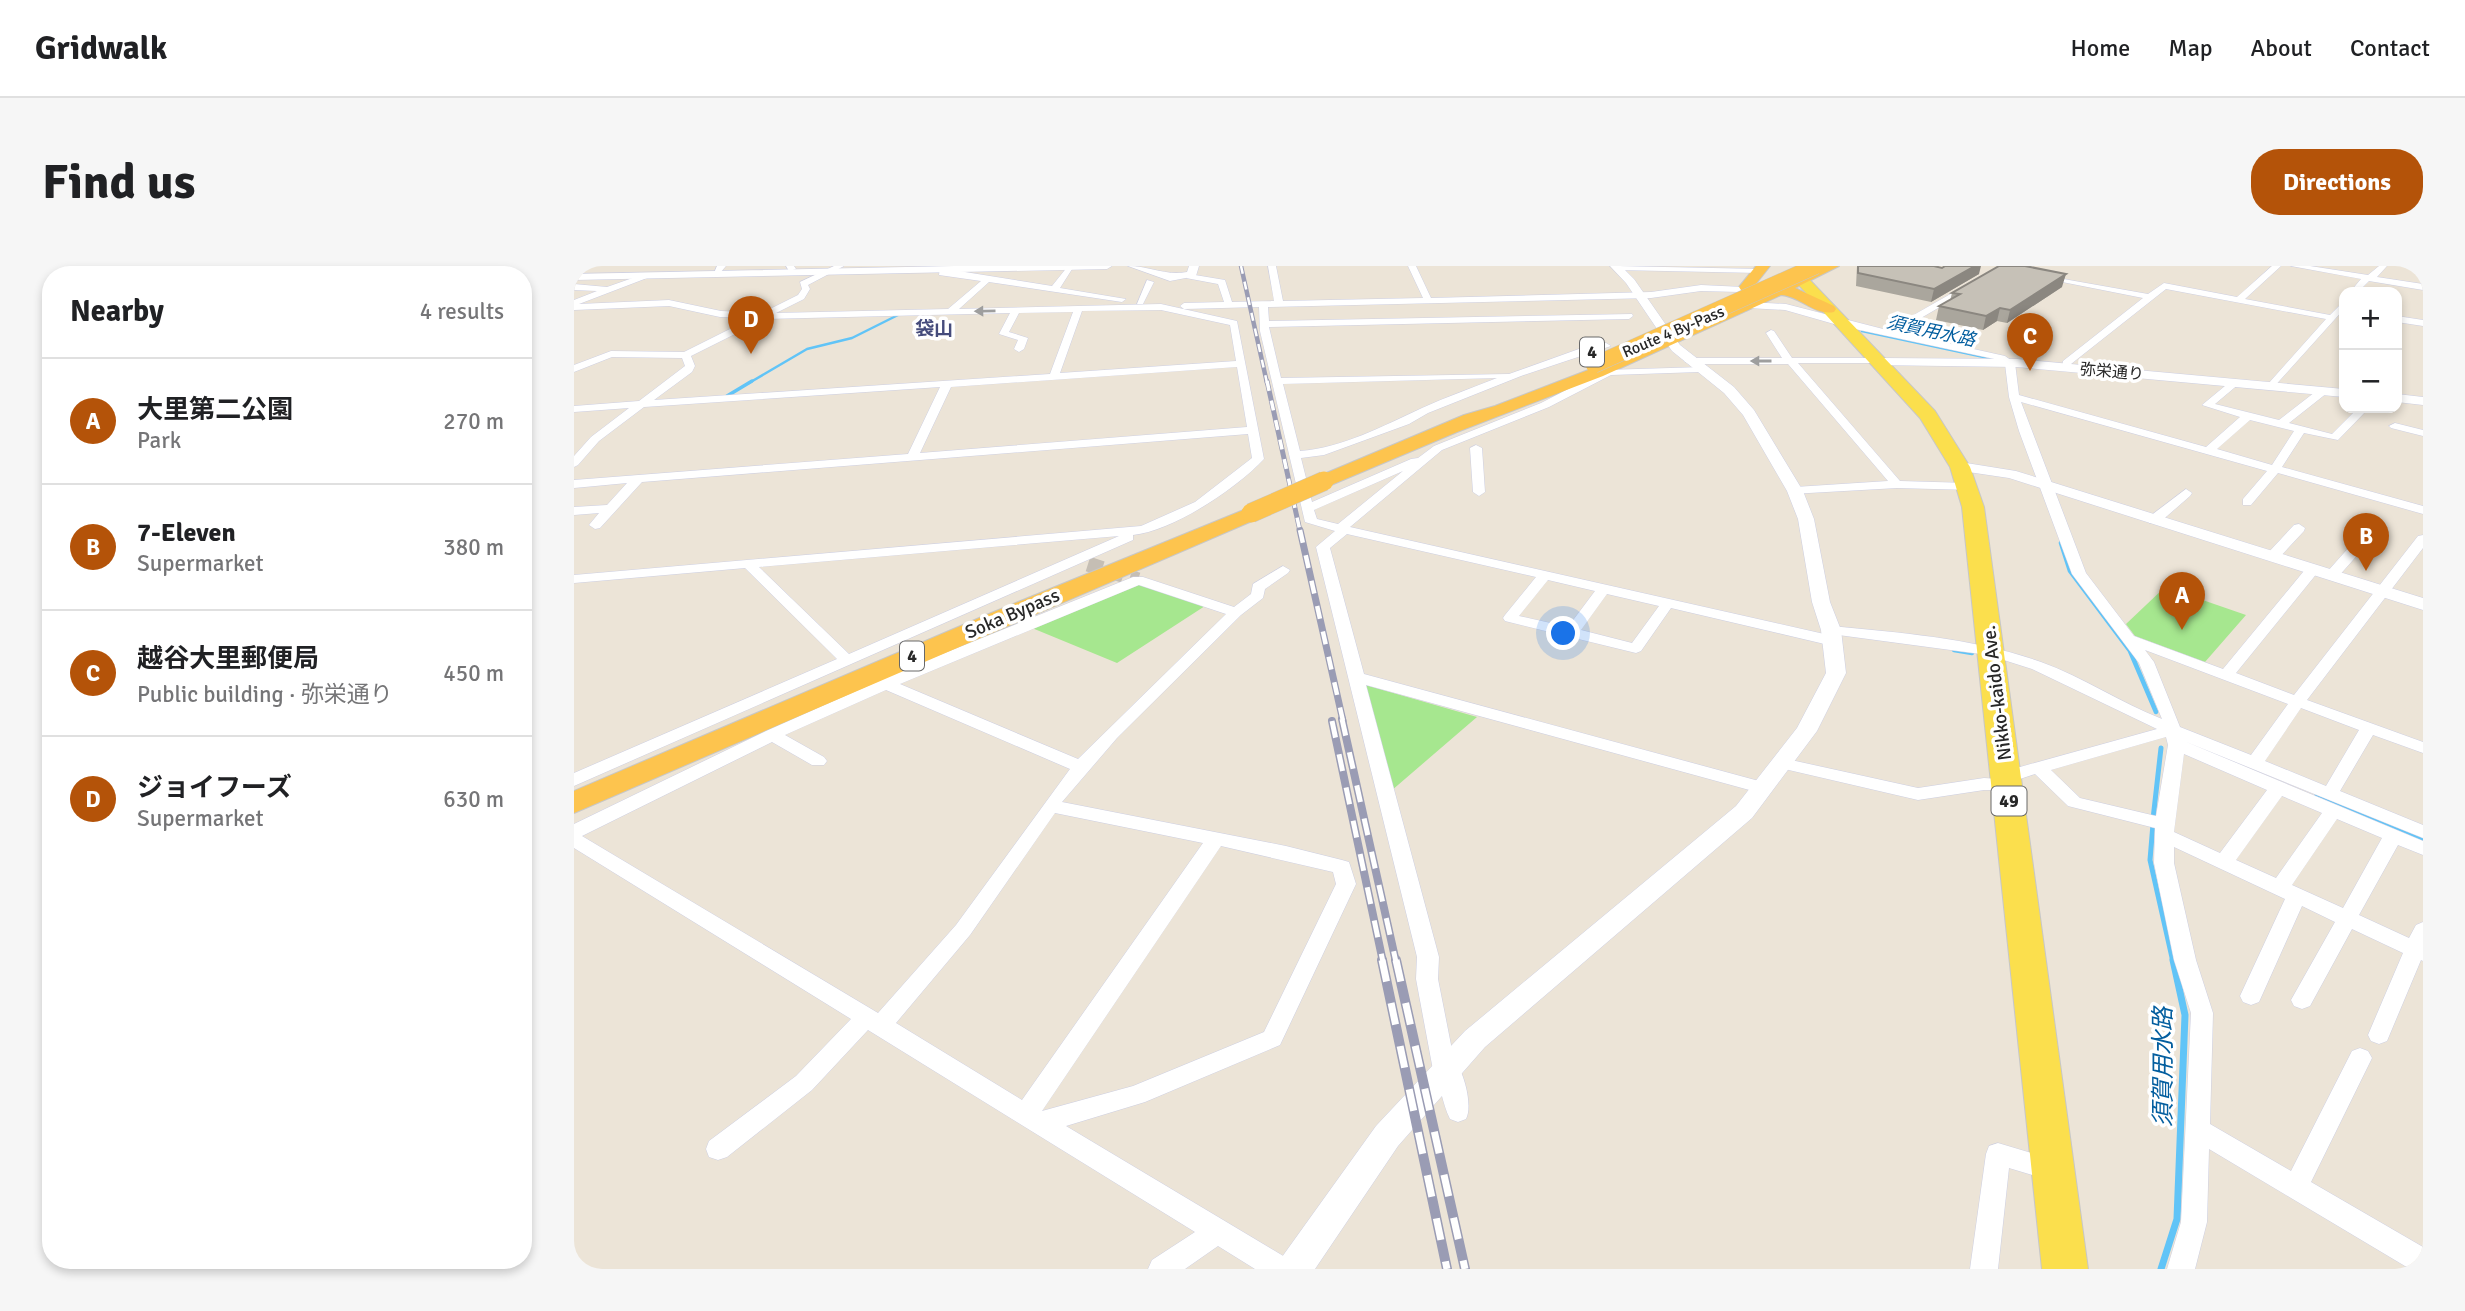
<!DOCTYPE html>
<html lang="en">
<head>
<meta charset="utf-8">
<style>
  :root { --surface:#fff; --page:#f6f6f6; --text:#202124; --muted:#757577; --line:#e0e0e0; --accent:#b45309 }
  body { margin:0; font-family:Signika,"Noto Sans JP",sans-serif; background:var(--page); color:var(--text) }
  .controls { position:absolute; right:21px; top:21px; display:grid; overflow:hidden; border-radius:14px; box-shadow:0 4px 10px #0003 }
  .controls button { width:63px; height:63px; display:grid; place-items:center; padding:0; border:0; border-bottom:2px solid var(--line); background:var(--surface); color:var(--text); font:35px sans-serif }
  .you { position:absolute; left:990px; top:368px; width:24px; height:24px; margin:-18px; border:5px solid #fff; border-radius:50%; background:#1a73e8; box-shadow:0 0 0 10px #1a73e833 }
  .badge { display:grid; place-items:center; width:46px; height:46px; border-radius:50%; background:var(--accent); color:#fff; font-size:23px; font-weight:700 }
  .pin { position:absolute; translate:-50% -58px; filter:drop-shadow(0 2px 4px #0008) }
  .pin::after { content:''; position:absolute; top:37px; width:24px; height:21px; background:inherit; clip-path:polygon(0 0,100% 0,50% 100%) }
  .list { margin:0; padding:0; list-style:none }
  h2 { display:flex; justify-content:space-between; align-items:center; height:91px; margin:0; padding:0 28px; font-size:30px }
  h2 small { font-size:23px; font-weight:400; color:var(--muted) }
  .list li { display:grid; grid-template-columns:46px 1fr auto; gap:21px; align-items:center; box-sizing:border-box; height:126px; padding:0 28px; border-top:2px solid var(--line) }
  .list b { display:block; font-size:26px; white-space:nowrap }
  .list p { margin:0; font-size:23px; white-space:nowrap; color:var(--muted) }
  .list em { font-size:23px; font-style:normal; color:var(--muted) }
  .map { position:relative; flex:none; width:1849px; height:1003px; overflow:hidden; border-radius:28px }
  header { display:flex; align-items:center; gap:42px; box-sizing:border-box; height:98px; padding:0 35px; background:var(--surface); border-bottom:2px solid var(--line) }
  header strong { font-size:33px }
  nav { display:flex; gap:38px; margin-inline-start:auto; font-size:24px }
  .intro { display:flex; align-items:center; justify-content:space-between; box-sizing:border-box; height:168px; padding:0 42px }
  h1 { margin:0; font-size:49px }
  .button { padding:18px 32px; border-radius:28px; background:var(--accent); color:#fff; font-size:24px; font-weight:700 }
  main { display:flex; gap:42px; padding:0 42px }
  aside { flex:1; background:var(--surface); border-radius:28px; box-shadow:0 4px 10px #0003 }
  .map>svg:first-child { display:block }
  .green { fill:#a6e78f }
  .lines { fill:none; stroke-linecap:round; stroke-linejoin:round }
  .stream-far4 { stroke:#61c4f7; stroke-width:2.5 }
  .stream-far3 { stroke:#61c4f7; stroke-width:3.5 }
  .stream-far2 { stroke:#61c4f7; stroke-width:4.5 }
  .stream-far1 { stroke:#61c4f7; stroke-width:5 }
  .stream { stroke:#61c4f7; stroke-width:7 }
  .minor-tunnel { stroke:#c5beb4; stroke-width:15; stroke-dasharray:15 7; stroke-linecap:butt }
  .minor-casing { stroke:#cdcfe2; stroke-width:1 }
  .tertiary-casing { stroke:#cdcfe2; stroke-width:1 }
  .primary-casing { stroke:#c7c7c7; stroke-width:2 }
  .trunk-casing { stroke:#c7c7c7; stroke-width:2 }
  .minor { fill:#fff; fill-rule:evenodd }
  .tertiary { fill:#fff; fill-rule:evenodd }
  .primary { fill:#fbdf4d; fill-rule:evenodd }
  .trunk { fill:#fdc44e; fill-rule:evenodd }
  .rail-far4-casing { stroke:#9a9cb4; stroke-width:4.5 }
  .rail-far3-casing { stroke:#9a9cb4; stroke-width:5 }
  .rail-far2-casing { stroke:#9a9cb4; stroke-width:7 }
  .rail-far1-casing { stroke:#9a9cb4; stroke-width:8 }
  .rail-casing { stroke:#9a9cb4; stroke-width:10 }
  .rail-far4 { stroke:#fff; stroke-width:2.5; stroke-dasharray:8; stroke-linecap:butt }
  .rail-far3 { stroke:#fff; stroke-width:3.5; stroke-dasharray:10; stroke-linecap:butt }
  .rail-far2 { stroke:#fff; stroke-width:4.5; stroke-dasharray:13; stroke-linecap:butt }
  .rail-far1 { stroke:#fff; stroke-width:5; stroke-dasharray:17; stroke-linecap:butt }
  .rail { stroke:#fff; stroke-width:7; stroke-dasharray:22; stroke-linecap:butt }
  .trunk-bridge-far1-casing { stroke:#c7c7c7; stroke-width:17; stroke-linecap:butt }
  .trunk-bridge-casing { stroke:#c7c7c7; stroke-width:20; stroke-linecap:butt }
  .trunk-bridge-far1 { stroke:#fdc44e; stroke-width:16 }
  .trunk-bridge { stroke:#fdc44e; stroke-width:19 }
  .wall { fill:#aaa69d }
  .shaded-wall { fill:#8b8780 }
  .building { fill:#c6c1b7; stroke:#8b8780; stroke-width:2 }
  .oneway { fill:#9e9e9e }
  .labels { text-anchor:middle; stroke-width:7; stroke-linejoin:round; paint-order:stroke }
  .far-street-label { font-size:16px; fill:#272727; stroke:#fff }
  .far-water-label { font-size:18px; font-style:italic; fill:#035e9f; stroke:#fff }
  .shield { fill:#fff; stroke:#686868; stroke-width:2 }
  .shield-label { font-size:18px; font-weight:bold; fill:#272727 }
  .far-quarter-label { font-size:19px; font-weight:bold; fill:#454b7b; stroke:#fff }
  .street-label { font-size:19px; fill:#272727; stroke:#fff }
  .near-water-label { font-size:24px; font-style:italic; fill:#035e9f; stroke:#fff }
</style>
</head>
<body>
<header>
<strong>Gridwalk</strong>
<nav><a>Home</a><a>Map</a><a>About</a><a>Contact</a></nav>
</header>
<div class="intro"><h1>Find us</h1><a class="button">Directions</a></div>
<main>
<aside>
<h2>Nearby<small>4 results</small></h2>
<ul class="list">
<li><span class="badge">A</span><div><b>大里第二公園</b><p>Park</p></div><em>270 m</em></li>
<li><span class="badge">B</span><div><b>7-Eleven</b><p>Supermarket</p></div><em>380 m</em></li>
<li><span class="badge">C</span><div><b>越谷大里郵便局</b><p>Public building · 弥栄通り</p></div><em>450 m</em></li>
<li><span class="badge">D</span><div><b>ジョイフーズ</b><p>Supermarket</p></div><em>630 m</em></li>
</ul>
</aside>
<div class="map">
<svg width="1849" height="1003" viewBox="0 0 1849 1003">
  <rect width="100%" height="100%" fill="#ece4d7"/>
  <path class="green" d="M 563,318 L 631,340 L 543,397 L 458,362 Z
    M 1591,321 L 1672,349 L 1631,396 L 1561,370 L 1552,358 Z
    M 788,418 L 903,451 L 817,525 Z"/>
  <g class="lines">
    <path class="stream-far4" d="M 1288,65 L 1419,93
      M 175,117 L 233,83 L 278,72 L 324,49"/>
    <path class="stream-far3" d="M 153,130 L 178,115"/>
    <path class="stream-far2" d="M 1487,277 L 1496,305 L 1556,385 L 1582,446
      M 1380,384 L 1398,387"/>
    <path class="stream-far1" d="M 1743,529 L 1849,573
      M 1579,553 L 1587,482
      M 1579,558 L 1576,594 L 1599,696"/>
    <path class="stream" d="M 1587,1003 L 1603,953 L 1611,749 L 1599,694"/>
    <path class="minor-tunnel" d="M 514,298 L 564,314"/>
    <defs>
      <path id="minor" d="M 143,0 L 152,0 L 146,7 L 140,7 Z
        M 212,0 L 220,0 L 222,3 L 215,5 Z
        M 260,0 L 270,0 L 234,19 L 236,23 L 230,33 L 202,47 L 374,43 L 407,15 L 365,9 L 366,2 L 478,20 L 494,0 L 500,0 L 486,22 L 552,33 L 548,36 L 415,16 L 385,43 L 587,38 L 663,55 L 690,193 C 663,222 599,265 559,269 L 559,274 L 0,520 L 0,507 L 263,393 L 171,302 L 0,317 L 0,309 L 567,260 L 621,236 L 678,192 L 674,168 L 68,216 L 26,262 L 21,263 L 15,259 L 25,247 L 0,249 L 0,241 L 33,239 L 53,217 L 0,222 L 0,214 L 334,188 L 366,121 L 70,141 L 25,175 L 4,199 L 0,201 L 0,190 L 17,171 L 55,142 L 0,146 L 0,140 L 65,135 L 111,100 L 108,92 L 38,91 L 0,106 L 0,99 L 37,85 L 110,86 L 178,52 L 146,51 L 95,40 L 0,44 L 0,34 L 23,25 L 0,24 L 0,18 L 33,21 L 70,8 L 73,12 L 5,38 L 95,34 L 147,45 L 188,47 L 224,29 L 228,23 L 226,16 ZM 587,44 L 656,59 L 662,95 L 486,107 L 508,45 ZM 499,46 L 476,108 L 80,134 L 118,106 L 121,100 L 117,90 L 191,53 L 436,47 L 425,68 L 444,74 L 440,83 L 445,86 L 450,83 L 454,72 L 435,66 L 445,47 ZM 663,101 L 673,161 L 346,187 L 377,121 ZM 545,270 L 275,388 L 185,301 Z
        M 694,0 L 702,0 L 709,35 L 849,32 L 834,0 L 842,0 L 857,32 L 1077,26 L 1127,19 L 1169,21 L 1166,26 L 1127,25 L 1077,32 L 694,41 L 695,55 L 1058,48 L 1059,50 L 1055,53 L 695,61 L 707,112 L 935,108 L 1016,79 L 1032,77 L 1037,80 L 947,110 L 854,147 L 835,158 L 750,189 L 727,192 L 738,236 L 837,193 L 844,192 L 860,180 L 967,137 L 1031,104 L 1129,101 L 1130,103 L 1125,106 L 1037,109 L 975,141 L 868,184 L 776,261 L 1259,370 L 1267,375 L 1259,380 L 1097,342 L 1067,385 L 1062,387 L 931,355 L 929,352 L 931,349 L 962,311 L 773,268 L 756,282 L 790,408 L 1196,518 L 1199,522 L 1190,528 L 792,419 L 865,691 L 864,713 L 880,794 C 890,805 899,840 892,853 L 884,856 L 876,853 C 868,837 867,819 859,804 L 842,713 L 843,691 L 742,281 L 761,265 L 731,256 L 686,65 L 685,41 L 610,43 L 606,40 L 610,37 L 650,36 L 644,18 L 612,12 L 615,8 L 651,14 L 658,36 L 700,35 ZM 923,112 C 898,122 872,131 848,142 C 809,160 768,182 726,185 L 709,118 ZM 829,205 L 764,258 L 743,253 L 740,244 ZM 974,314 L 1021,325 L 994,361 L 945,350 ZM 1033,328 L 1085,340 L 1058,377 L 1007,364 Z
        M 1042,0 L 1186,3 L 1190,5 L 1186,7 L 1044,4 L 1040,2 Z
        M 1426,0 L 1436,0 L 1323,66 L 1431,90 L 1441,97 L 1445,129 L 1632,181 L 1666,151 L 1628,139 L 1657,115 L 1666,117 L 1641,138 L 1705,154 L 1745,123 L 1753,123 L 1753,127 L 1715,157 L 1758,168 L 1784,142 L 1795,142 L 1764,174 L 1730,167 L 1708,201 L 1849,240 L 1849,248 L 1704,207 L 1677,239 L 1669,239 L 1669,233 L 1693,205 L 1447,136 L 1512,307 L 1560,370 L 1649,403 L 1734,300 L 1744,300 L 1744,306 L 1662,407 L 1720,429 L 1844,270 L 1849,269 L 1849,282 L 1733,434 L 1849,476 L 1849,487 L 1799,469 L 1766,525 L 1849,559 L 1849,572 L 1610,475 L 1849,575 L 1849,589 L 1824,579 L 1785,649 L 1835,672 L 1842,659 L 1849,656 L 1849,695 L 1847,694 L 1813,775 L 1805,778 L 1797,775 L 1794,769 L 1829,687 L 1778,663 L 1736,740 L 1728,743 L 1720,740 L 1717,734 L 1761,656 L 1728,640 L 1685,736 L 1677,739 L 1669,736 L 1666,730 L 1711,633 L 1600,581 L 1600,597 L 1622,694 L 1639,747 L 1636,858 L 1717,905 L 1778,785 L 1786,782 L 1794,785 L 1798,792 L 1737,916 L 1849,981 L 1849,1003 L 1836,1003 L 1635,883 L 1633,956 L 1621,1003 L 1593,1003 L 1607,956 L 1617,747 L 1600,694 L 1580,597 L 1581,562 L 1494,540 L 1461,508 L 1446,513 L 1425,509 L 1422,505 L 1431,499 L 1446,501 L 1583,463 L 1458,403 L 1414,389 L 1257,368 L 1250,364 L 1257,360 C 1328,367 1400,372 1467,396 C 1509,411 1547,437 1588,453 L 1565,397 L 1498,308 L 1445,165 L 1435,131 L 1431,98 L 1425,94 L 1267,60 L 1211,44 L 1174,42 L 1170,39 L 1174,36 L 1212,38 L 1313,64 ZM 1676,154 L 1720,165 L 1698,199 L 1643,183 ZM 1571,384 L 1714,438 L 1677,489 L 1606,461 L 1580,396 ZM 1727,442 L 1785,464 L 1752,520 L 1691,495 ZM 1592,471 L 1594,479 L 1582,550 L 1506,532 L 1477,504 ZM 1610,488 L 1693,524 L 1646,587 L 1600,566 ZM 1708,530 L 1748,547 L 1702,612 L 1662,594 ZM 1763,553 L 1808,572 L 1769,642 L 1718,619 Z
        M 1698,0 L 1707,0 L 1671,33 L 1756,49 L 1770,35 L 1770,43 L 1698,123 L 1693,120 L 1694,118 L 1752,53 L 1592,23 L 1497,98 L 1498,101 L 1493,104 L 1488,101 L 1489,95 L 1569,32 L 1463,11 L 1467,9 L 1574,28 L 1590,17 L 1663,31 Z
        M 1717,0 L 1736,0 L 1794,9 L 1805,0 L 1813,0 L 1803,11 L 1849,18 L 1849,24 L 1795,15 L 1784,26 L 1776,26 L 1787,13 Z
        M 573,14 L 580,16 L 569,38 L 563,38 Z
        M 1823,50 L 1849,54 L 1849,60 L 1823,56 Z
        M 1197,64 L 1200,65 L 1218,92 L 1307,92 L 1309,94 L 1304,97 L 1224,97 L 1326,215 L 1394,217 L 1398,218 L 1398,224 L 1323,222 L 1217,228 L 1217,222 L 1221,221 L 1314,215 L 1214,98 L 1115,98 L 1110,95 L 1115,92 L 1208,92 L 1192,67 Z
        M 1821,157 L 1849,164 L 1849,170 L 1817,162 L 1815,160 Z
        M 902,179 L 908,182 L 911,226 L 905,230 L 899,226 L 896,182 Z
        M 1612,223 L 1618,227 L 1616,230 L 1585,257 L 1575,257 L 1575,251 Z
        M 1725,258 L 1731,262 L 1730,265 L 1703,294 L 1693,294 L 1693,288 L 1720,259 Z
        M 1790,269 L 1797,273 L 1795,276 L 1763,312 L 1753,312 L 1753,306 L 1785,270 Z
        M 709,300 L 716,304 L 714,307 L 691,323 L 689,332 L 667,349 L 543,472 L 488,536 L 712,580 L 768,594 L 775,596 L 782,618 L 706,779 L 571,836 L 492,860 L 716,994 L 720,1003 L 681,1003 L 644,980 L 611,1003 L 574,1003 L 578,994 L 621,966 L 294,764 L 238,824 L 153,891 L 144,894 L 135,891 L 132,883 L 135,875 L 222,810 L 277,753 L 0,582 L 0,558 L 192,465 L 341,399 L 559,311 L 569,311 L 660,341 L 677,328 L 679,318 ZM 565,319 L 652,348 L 504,493 L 326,418 ZM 312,424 L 496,503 L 382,659 L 304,747 L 8,570 L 198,476 L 238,499 L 250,499 L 253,495 L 250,491 L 211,469 ZM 481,547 L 629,577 L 448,834 L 322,757 L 396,669 ZM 647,580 L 759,606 L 762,618 L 690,766 L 559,820 L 468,845 Z
        M 1208,492 L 1344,522 L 1410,512 L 1439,514 L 1442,518 L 1433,524 L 1410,524 L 1344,534 L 1202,501 L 1199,497 L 1202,493 Z
        M 1424,877 L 1487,896 L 1491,904 L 1487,912 L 1478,915 L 1435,902 L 1424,1003 L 1396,1003 L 1412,888 L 1415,880 Z"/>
      <path id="tertiary" d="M 381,0 L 538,0 L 533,3 L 0,14 L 0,8 Z
        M 554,0 C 576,0 591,10 613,6 L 615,0 L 625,0 L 622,10 L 596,15 Z
        M 1036,0 L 1047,0 L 1060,13 L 1106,79 L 1160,121 L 1180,144 L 1229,225 L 1240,253 L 1256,336 L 1267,364 L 1272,407 L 1243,465 L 1178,552 L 911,781 L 824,880 L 741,1003 L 702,1003 L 708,991 L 802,860 L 891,765 L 1162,540 L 1223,462 L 1252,407 L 1247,364 L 1238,336 L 1224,253 L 1213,225 L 1169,149 L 1150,127 L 1098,85 L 1052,17 Z
        M 1306,92 L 1443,93 L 1770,123 L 1770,131 L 1443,101 L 1301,99 L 1300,96 Z
        M 1823,128 L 1849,131 L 1849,139 L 1823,136 Z
        M 1386,196 L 1442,205 L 1849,332 L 1849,344 L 1435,212 L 1381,204 L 1378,201 Z"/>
      <path id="primary" d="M 1227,9 L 1232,10 L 1361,145 L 1396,201 L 1410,241 L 1514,1003 L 1468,1003 L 1388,241 L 1376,201 L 1346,152 L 1222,16 L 1222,10 Z"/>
      <path id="trunk" d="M 1182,0 L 1196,0 L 1177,24 L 1167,24 L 1165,21 Z
        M 1247,0 L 1265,0 L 1221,22 L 1260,40 L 1262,43 L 1260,46 C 1241,50 1226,30 1207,29 L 1029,110 L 883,166 L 757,219 L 743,219 L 740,215 L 743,211 L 890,149 L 921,140 L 1017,103 Z
        M 677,241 L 685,242 L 688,247 L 685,252 L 0,547 L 0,525 L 410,350 Z"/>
    </defs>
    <use href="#minor" class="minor-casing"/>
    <use href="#tertiary" class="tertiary-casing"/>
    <use href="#primary" class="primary-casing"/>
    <use href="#trunk" class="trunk-casing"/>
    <use href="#minor" class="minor"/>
    <use href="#tertiary" class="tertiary"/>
    <use href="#primary" class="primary"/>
    <use href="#trunk" class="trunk"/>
    <defs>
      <path id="rail-far4" d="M 667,0 L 693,117"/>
      <path id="rail-far3" d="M 693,115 L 726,265"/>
      <path id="rail-far2" d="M 726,264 L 769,455"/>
      <path id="rail-far1" d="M 768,453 L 822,696
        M 758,455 L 809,696"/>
      <path id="rail" d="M 808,694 L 873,1003
        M 822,694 L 891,1003"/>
    </defs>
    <use href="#rail-far4" class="rail-far4-casing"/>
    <use href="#rail-far3" class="rail-far3-casing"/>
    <use href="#rail-far2" class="rail-far2-casing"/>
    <use href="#rail-far1" class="rail-far1-casing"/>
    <use href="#rail" class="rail-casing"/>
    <use href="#rail-far4" class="rail-far4"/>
    <use href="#rail-far3" class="rail-far3"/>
    <use href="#rail-far2" class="rail-far2"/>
    <use href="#rail-far1" class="rail-far1"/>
    <use href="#rail" class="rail"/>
    <defs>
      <path id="trunk-bridge-far1" d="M 1020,99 L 1242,0"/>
      <path id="trunk-bridge" d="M 677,247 L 750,215"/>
    </defs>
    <use href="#trunk-bridge-far1" class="trunk-bridge-far1-casing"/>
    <use href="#trunk-bridge" class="trunk-bridge-casing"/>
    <use href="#trunk-bridge-far1" class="trunk-bridge-far1"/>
    <use href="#trunk-bridge" class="trunk-bridge"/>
  </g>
  <path class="wall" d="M 1283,0 L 1360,0 L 1405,8 L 1357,36 L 1282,20 Z
    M 1488,21 L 1433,57 L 1423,55 L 1409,64 L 1362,54 L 1365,40 L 1376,35 L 1378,27 Z"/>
  <path class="shaded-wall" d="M 1401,0 L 1407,0 L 1405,8 L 1357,36 L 1360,23 Z
    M 1492,8 L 1488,21 L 1433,57 L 1436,44 Z
    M 1426,42 L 1423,55 L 1409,64 L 1412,50 Z"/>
  <path class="building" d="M 1284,0 L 1360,0 L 1368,2 L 1371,0 L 1401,0 L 1360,23 L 1284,7 Z
    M 1425,0 L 1451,0 L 1492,8 L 1436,44 L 1426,42 L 1412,50 L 1365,40 L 1386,28 L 1378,27 Z"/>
  <defs><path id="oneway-solid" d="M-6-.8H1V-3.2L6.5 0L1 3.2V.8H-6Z" transform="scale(1.75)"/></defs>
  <g class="oneway">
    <use href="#oneway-solid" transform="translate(411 45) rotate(179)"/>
    <use href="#oneway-solid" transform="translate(1187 95) rotate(180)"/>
  </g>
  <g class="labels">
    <g class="far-street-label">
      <text transform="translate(1099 65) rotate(-23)" y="6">Route 4 By-Pass</text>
      <text transform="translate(1538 105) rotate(5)" y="6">弥栄通り</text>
    </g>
    <g class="far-water-label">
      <text transform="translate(1357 65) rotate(12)" y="6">須賀用水路</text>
    </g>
    <g class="shield">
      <rect x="1006" y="71.5" width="24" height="29" rx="5"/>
      <rect x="326" y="375.5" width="24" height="29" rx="5"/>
      <rect x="1417.5" y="520.5" width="35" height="29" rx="5"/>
    </g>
    <g class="shield-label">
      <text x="1018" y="92">4</text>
      <text x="338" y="396">4</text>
      <text x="1435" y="541">49</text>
    </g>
    <g class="far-quarter-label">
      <text x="360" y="69">袋山</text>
    </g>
    <g class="street-label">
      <text transform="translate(438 347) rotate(-23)" y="7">Soka Bypass</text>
      <text transform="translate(1422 427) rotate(-97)" y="7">Nikko-kaido Ave.</text>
    </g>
    <g class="near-water-label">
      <text transform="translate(1589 801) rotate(-90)" y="8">須賀用水路</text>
    </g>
  </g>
</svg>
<div class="controls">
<button>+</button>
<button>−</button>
</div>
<div class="you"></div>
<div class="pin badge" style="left:1608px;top:364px">A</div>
<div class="pin badge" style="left:1792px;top:305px">B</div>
<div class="pin badge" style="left:1456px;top:105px">C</div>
<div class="pin badge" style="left:177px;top:88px">D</div>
</div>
</main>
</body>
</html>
